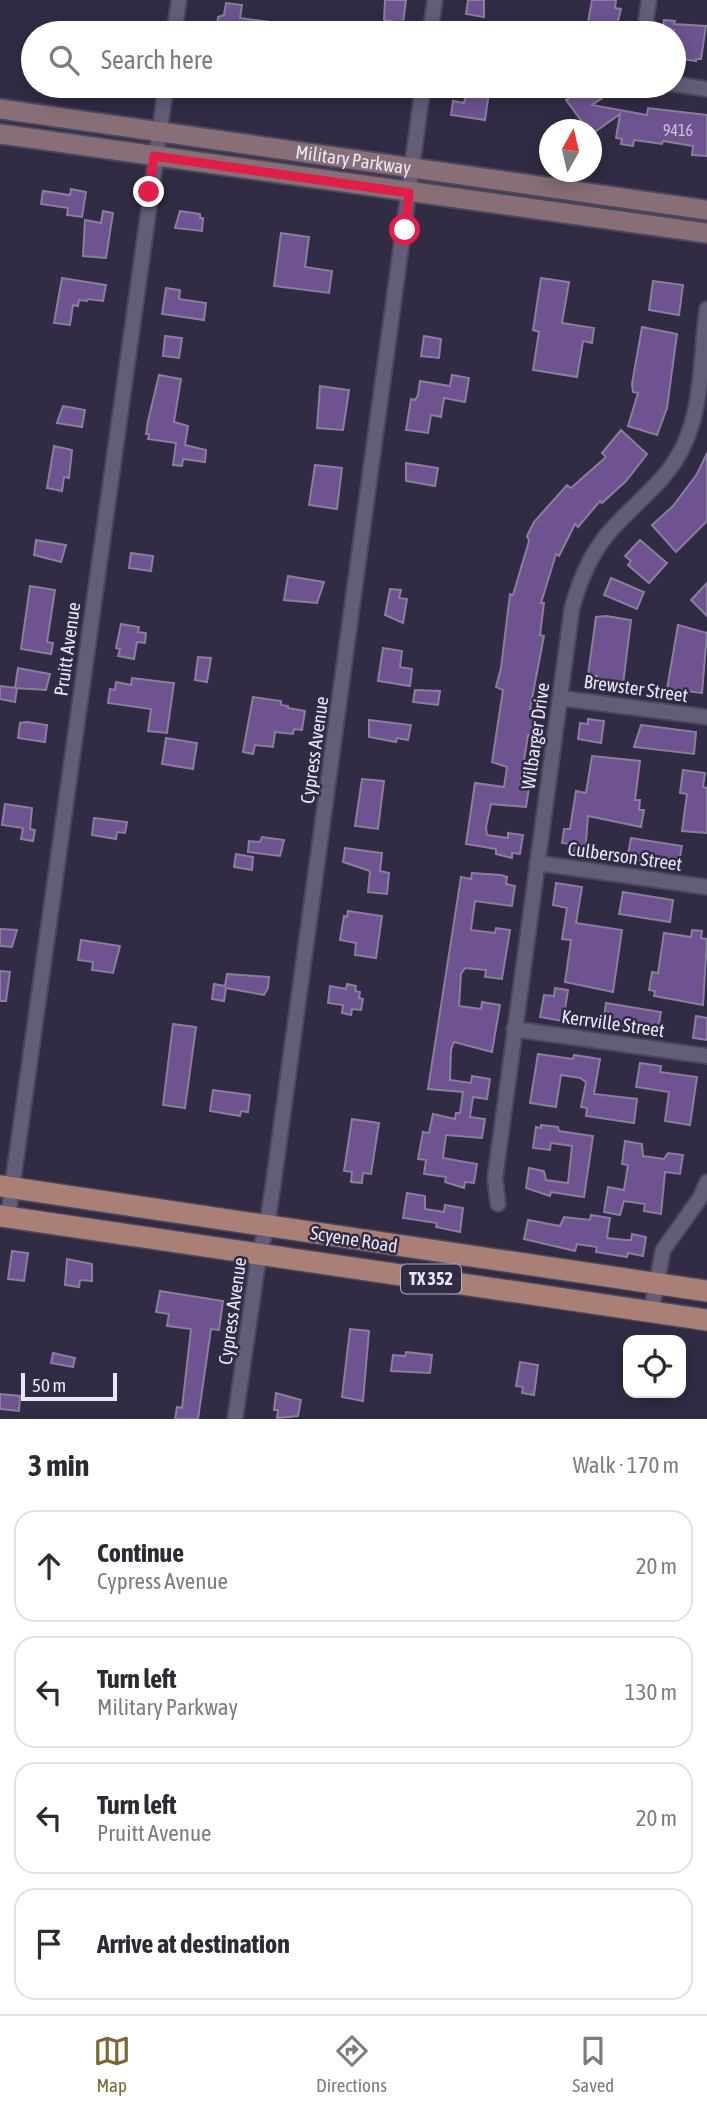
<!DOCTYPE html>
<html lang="en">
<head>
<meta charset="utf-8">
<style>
  :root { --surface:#fff; --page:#f7f7f7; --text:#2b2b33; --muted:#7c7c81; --line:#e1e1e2; --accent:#7c6733 }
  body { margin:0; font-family:"Asap Condensed",sans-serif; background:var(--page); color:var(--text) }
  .controls { position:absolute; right:21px; bottom:21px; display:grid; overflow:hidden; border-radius:14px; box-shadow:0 4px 18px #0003 }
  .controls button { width:63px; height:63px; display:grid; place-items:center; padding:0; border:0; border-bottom:2px solid var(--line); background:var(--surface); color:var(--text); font:35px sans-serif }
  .compass { position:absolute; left:539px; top:119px; width:63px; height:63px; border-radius:50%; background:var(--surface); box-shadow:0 4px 18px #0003; rotate:8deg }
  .scale { position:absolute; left:21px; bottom:18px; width:96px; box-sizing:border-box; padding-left:7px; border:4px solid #eae6f7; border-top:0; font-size:19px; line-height:24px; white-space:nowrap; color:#eae6f7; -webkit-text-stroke:5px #312b44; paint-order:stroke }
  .stop { position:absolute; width:21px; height:21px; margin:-16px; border:5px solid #e11d48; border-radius:50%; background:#fff }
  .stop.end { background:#e11d48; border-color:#fff; box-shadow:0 2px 7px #0008 }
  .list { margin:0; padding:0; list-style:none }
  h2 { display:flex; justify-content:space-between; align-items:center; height:91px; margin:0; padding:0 28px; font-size:30px }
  h2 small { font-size:23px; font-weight:400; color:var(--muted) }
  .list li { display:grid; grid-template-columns:46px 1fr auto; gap:21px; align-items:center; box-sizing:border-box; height:112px; margin:0 14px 14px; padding:0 14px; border:2px solid var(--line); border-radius:21px }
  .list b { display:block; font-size:26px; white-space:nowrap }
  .list p { margin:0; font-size:23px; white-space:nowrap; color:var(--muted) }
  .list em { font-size:23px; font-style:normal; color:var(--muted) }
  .icon { flex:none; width:38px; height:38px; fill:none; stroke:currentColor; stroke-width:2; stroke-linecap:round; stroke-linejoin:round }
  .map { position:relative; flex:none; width:707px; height:1419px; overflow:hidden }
  .search { position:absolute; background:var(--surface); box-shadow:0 4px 18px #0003; left:21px; right:21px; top:21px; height:77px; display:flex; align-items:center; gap:18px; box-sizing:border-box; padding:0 24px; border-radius:38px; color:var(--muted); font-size:26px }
  .sheet { height:595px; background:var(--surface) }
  nav { display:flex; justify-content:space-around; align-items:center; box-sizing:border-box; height:98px; border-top:2px solid var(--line); background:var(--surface); font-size:19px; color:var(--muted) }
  nav a { display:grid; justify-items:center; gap:4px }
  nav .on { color:var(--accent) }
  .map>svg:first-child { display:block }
  .building { fill:#6e5390; stroke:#8a7e9c; stroke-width:2 }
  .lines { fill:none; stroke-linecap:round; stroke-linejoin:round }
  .street-casing { stroke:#4b465b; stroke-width:18 }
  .secondary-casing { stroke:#4b465b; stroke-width:23 }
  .primary-casing { stroke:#4b465b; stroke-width:24 }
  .street { stroke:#635d79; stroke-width:14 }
  .secondary { stroke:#876e77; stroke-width:19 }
  .primary { stroke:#aa7f75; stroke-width:21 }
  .route { stroke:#e11d48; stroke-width:9 }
  .labels { text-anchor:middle; stroke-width:5; stroke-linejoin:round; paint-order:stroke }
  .number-label { font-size:16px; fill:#cbc1dd }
  .shield { fill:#312b44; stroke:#b2aec1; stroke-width:2 }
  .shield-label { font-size:18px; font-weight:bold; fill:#eae6f7 }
  .street-label { font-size:19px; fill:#eae6f7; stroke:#312b44 }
</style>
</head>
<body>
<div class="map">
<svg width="707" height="1419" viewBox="0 0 707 1419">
  <rect width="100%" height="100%" fill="#312b44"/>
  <path class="building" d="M 385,0 L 406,0 L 403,23 L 384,20 Z
    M 468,0 L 484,0 L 484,17 L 466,14 Z
    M 592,0 L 616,0 L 615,8 L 621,9 L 615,33 L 586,33 Z
    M 226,3 L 242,5 L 240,18 L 307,27 L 307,33 L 216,33 L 218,17 L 224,15 Z
    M 664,20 L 675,21 L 674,24 L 706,26 L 701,59 L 696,59 L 696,61 L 674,58 L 674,29 L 673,33 L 662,33 Z
    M 586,86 L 598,86 L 605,96 L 592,105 L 647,115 L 648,108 L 707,115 L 707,156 L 692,155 L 693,146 L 663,141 L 662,144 L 634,140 L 633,146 L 621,144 L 622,139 L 616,138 L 620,114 L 592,134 L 592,130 L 588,130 L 566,100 Z
    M 467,89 L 489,92 L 485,120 L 451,115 L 453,101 L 464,103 Z
    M 71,189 L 86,192 L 82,217 L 67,215 L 68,208 L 41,204 L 43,191 L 70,195 Z
    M 103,211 L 113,213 L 106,258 L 83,256 L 85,220 L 101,223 Z
    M 180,211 L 200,214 L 200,218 L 203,218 L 202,231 L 175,228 Z
    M 281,233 L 309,237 L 305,267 L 332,271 L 329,293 L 274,286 Z
    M 62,278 L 106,285 L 103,301 L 88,299 L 87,301 L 79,300 L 78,306 L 73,305 L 70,325 L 54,323 Z
    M 541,278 L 569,282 L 562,323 L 594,328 L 592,343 L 583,341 L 577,377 L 533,370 L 539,332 L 533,330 Z
    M 653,281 L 683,285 L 679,315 L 649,310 Z
    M 166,288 L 180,290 L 179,299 L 206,303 L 204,320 L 162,314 Z
    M 642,327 L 677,334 L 667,408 L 657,435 L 628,426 L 638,393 L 633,392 L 632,384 Z
    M 165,336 L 182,338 L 179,358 L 163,356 Z
    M 424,336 L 441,339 L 439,358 L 421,356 Z
    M 159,375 L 181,379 L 174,422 L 188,426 L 185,445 L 206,450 L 205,462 L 183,459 L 182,466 L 173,465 L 176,443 L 148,439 L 149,434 L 146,434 L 148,421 Z
    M 452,375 L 469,378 L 465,402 L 444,398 L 441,417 L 431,415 L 428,433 L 406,430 L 411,399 L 415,400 L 418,395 L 420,381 L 450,386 Z
    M 320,386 L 349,390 L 343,430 L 317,428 Z
    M 63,406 L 85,410 L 82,427 L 57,423 Z
    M 621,430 L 647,454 L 626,481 L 602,503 L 600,501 L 578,527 L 575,524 L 559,556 L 556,554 L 541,603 L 544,603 L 540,635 L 544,636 L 530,709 L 534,710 L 532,728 L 531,735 L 528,735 L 520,786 L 529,788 L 526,807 L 491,804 L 486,827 L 487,835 L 508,838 L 508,833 L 523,835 L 520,854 L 512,853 L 512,858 L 496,854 L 496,849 L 466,844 L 475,783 L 504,787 L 507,767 L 492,762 L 503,690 L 496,687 L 501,668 L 510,594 L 513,595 L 529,541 L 527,536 L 534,522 L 567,485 L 571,488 L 606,457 L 602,453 Z
    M 54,446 L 72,450 L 69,478 L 64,477 L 62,491 L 47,488 Z
    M 707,453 L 707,521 L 676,552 L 652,525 L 673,506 L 697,474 Z
    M 406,463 L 438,468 L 435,486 L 406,481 Z
    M 315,465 L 342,468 L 337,509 L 309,505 Z
    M 36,540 L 66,545 L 61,562 L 34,555 Z
    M 640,540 L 667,563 L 649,583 L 628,565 L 631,561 L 625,556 Z
    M 131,553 L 153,556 L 151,571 L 129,568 Z
    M 288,576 L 324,582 L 317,603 L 284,600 Z
    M 611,578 L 644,592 L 637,609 L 604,595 Z
    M 707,583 L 707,616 L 691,600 Z
    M 30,586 L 55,590 L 47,642 L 53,643 L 51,654 L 21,649 Z
    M 390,589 L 401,590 L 399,598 L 407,599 L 403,623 L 385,615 Z
    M 606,616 L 631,620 L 623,684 L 597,680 L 597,676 L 588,675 L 596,617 Z
    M 121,624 L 139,627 L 138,632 L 146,633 L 145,643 L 137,642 L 134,659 L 118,656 L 120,649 L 116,648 Z
    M 678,625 L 707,633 L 702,693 L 667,689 Z
    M 383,648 L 402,651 L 400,667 L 412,669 L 410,686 L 378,681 Z
    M 198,657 L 211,658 L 207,682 L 195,680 Z
    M 18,668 L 50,674 L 46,690 L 15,688 Z
    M 132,678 L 174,683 L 167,733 L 148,731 L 151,709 L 108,703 L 110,689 L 115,690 L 116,682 L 131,685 Z
    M 0,686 L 17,688 L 15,702 L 0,699 Z
    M 415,690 L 440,691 L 438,705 L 413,702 Z
    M 253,697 L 281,701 L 281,705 L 288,706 L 288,708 L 305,711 L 302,730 L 294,729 L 293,734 L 275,732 L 273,747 L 255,745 L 253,754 L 243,752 Z
    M 588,719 L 604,721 L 601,743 L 578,739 L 580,723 L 588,724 Z
    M 369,720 L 411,725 L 408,740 L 397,738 L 396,742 L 369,737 Z
    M 27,722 L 47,725 L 45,742 L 18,738 L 20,723 Z
    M 641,725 L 696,732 L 694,754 L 634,747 Z
    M 166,738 L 197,743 L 193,769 L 162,764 Z
    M 592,756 L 640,761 L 635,800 L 640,800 L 639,810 L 644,810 L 641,827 L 588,816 L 585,854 L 569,852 L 570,844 L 562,843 L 564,829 L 570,829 L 576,791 L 586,793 Z
    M 683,770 L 705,773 L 703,787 L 707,788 L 707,833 L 682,831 L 687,794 L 680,793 Z
    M 362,779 L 384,781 L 378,829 L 355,826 Z
    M 5,804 L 32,808 L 30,829 L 35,830 L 33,841 L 21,839 L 23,828 L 2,825 Z
    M 94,818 L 127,822 L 125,833 L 117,832 L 116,839 L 92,835 Z
    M 262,837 L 284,840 L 280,856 L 248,852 L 249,841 L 260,842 Z
    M 631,838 L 682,846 L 678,867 L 627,860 Z
    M 345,848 L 382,853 L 380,871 L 389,873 L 387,894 L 368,892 L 370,871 L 343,862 Z
    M 236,854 L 253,857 L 252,870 L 234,867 Z
    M 472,873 L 501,875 L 507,877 L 506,884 L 515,886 L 512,906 L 475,901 L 472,922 L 471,930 L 495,933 L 496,928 L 510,930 L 502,979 L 485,977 L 486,970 L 465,968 L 461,974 L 459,1006 L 481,1009 L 482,1002 L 500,1005 L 492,1052 L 454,1042 L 451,1050 L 450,1080 L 471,1083 L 472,1076 L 490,1079 L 487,1099 L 473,1097 L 470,1117 L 485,1119 L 482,1138 L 446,1135 L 443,1158 L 477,1164 L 474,1183 L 465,1182 L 464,1188 L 445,1182 L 446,1177 L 424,1174 L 426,1160 L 418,1159 L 423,1132 L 429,1133 L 433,1114 L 455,1119 L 456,1113 L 460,1113 L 463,1092 L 428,1089 L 461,877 L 471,879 Z
    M 556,883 L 582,887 L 576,923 L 622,930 L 613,992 L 565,982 L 571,940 L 562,939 L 567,908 L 553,905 Z
    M 623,892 L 673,900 L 670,922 L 619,914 Z
    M 348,911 L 382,916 L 376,958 L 355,955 L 356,943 L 340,940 L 344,916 L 347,917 Z
    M 0,929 L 17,930 L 12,947 L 0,946 Z
    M 692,930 L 702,931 L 701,938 L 707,939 L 703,1005 L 654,996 L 655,991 L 649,990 L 652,972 L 658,973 L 664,933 L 691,937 Z
    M 81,940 L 120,946 L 113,973 L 92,970 L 93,962 L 78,960 Z
    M 0,971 L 10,972 L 6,1001 L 0,1001 Z
    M 227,974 L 269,977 L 268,988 L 264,995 L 226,988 L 224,1001 L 212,999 L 214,984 L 225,986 Z
    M 347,984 L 356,986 L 355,991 L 360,992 L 359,998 L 363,999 L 361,1010 L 352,1009 L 351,1015 L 342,1013 L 343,1005 L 328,1003 L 330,986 L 346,989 Z
    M 555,988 L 568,990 L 563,1021 L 540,1017 L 544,995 L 554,996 Z
    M 606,1003 L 661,1012 L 657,1034 L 603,1025 Z
    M 696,1016 L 707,1018 L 707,1040 L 693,1038 Z
    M 173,1024 L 196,1027 L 185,1108 L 163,1105 Z
    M 538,1054 L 573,1059 L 574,1055 L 600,1059 L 594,1094 L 637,1099 L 634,1123 L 586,1116 L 587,1108 L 581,1107 L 586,1082 L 580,1078 L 561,1075 L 556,1107 L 530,1103 Z
    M 640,1063 L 661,1066 L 660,1072 L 697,1077 L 690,1125 L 665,1121 L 669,1092 L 636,1087 Z
    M 213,1090 L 250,1095 L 248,1112 L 241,1111 L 240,1116 L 210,1111 Z
    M 352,1119 L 379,1123 L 371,1174 L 363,1173 L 362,1183 L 351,1182 L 352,1172 L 344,1171 Z
    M 541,1125 L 558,1127 L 559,1131 L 593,1136 L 584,1197 L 551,1192 L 550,1196 L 526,1188 L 529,1168 L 544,1171 L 546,1180 L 568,1183 L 572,1146 L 551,1143 L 550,1150 L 533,1148 L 536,1127 L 541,1128 Z
    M 625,1141 L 642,1144 L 643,1156 L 664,1159 L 668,1153 L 683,1155 L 680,1174 L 665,1172 L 661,1214 L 644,1211 L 645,1204 L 624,1201 L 620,1215 L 604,1212 L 608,1187 L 624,1190 L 628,1165 L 622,1164 Z
    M 407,1193 L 425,1196 L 425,1209 L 444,1212 L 445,1205 L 463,1208 L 460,1232 L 436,1227 L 437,1223 L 403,1218 Z
    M 591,1215 L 610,1218 L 607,1238 L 626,1240 L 631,1240 L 632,1234 L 646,1237 L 643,1256 L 628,1253 L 627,1257 L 596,1252 L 597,1247 L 577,1244 L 575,1251 L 524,1239 L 528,1220 L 560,1226 L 564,1217 L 590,1220 Z
    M 12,1251 L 28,1253 L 24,1281 L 8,1279 Z
    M 67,1259 L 92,1264 L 92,1281 L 80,1280 L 79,1287 L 65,1285 Z
    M 160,1291 L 223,1301 L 219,1330 L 211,1329 L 198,1419 L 175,1419 L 177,1407 L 182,1408 L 191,1329 L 167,1326 L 169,1314 L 156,1312 Z
    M 350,1329 L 369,1331 L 363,1401 L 342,1397 Z
    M 406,1352 L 432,1355 L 430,1373 L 391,1371 L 393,1355 L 405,1356 Z
    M 53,1353 L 75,1358 L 73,1367 L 51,1363 Z
    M 520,1362 L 538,1365 L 534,1395 L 522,1393 L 523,1387 L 516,1386 Z
    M 276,1393 L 301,1400 L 298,1416 L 277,1418 L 278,1410 L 274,1410 Z
    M 0,1394 L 20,1396 L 19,1411 L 0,1409 Z"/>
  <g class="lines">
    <defs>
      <path id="street" d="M 174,33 L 179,0
        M 430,33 L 435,0
        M 644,33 L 649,0
        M 674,84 L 707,89
        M 560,698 L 707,717
        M 537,863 L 707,887
        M 514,1029 L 707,1056
        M 498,1204 L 495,1178 L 572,608 C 579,583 589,557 606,536 C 628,509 657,489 675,461 C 704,418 700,358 707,309
        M 8,1217 L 166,86
        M 651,1312 L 663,1250 L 700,1198 L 707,1182
        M 235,1419 L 259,1254 L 267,1226 L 274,1179 L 423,86"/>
      <g id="secondary">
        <path id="s1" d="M 0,109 L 707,210"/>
        <path d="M 0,134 L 707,233"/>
      </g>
      <path id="primary" d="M 0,1186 L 707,1291
        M 0,1216 L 707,1320"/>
    </defs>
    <use href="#street" class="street-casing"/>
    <use href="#secondary" class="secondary-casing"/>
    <use href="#primary" class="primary-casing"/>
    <use href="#street" class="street"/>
    <use href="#secondary" class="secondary"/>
    <use href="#primary" class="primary"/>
  </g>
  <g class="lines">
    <path class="route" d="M 149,192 L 154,156 L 409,193 L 405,230"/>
  </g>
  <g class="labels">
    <g class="number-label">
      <text x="678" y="136">9416</text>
    </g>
    <rect class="shield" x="401" y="1264.5" width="60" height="29" rx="5"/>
    <g class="shield-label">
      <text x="431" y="1285">TX 352</text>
    </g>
    <g class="street-label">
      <text dy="7" stroke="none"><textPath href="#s1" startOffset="357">Military Parkway</textPath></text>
      <text transform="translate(67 649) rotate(-82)" y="7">Pruitt Avenue</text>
      <text transform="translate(636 688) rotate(8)" y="7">Brewster Street</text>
      <text transform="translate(535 736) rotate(-82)" y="7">Wilbarger Drive</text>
      <text transform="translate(314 750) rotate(-82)" y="7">Cypress Avenue</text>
      <text transform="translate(625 856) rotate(8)" y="7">Culberson Street</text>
      <text transform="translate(613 1023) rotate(8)" y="7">Kerrville Street</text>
      <text transform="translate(354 1239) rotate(9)" y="7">Scyene Road</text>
      <text transform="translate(232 1311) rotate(-82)" y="7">Cypress Avenue</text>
    </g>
  </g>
</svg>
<div class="controls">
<button><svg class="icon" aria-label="locate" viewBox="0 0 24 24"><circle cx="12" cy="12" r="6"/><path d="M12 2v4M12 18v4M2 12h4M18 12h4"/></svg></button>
</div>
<svg class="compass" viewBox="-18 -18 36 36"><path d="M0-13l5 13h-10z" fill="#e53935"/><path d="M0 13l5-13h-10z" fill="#7c7c81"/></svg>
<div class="scale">50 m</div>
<div class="stop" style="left:405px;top:230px"></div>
<div class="stop end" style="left:149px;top:192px"></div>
<div class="search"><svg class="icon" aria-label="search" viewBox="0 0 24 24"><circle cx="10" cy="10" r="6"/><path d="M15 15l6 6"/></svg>Search here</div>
</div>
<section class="sheet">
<h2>3 min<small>Walk · 170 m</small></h2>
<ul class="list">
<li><svg class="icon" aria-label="ahead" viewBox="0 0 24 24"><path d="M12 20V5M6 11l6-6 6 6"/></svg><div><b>Continue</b><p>Cypress Avenue</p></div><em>20 m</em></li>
<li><svg class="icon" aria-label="left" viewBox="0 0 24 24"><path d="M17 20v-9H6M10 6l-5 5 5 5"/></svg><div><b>Turn left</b><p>Military Parkway</p></div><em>130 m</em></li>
<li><svg class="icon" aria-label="left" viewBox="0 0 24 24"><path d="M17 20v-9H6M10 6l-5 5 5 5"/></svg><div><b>Turn left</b><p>Pruitt Avenue</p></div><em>20 m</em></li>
<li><svg class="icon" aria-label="arrive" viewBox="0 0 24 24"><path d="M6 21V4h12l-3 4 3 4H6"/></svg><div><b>Arrive at destination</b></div></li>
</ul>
</section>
<nav>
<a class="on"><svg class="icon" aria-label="map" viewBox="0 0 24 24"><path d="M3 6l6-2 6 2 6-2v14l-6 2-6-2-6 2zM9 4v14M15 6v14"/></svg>Map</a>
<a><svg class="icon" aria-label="directions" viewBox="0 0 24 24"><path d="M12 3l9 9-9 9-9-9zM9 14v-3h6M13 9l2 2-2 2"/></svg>Directions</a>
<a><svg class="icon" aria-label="saved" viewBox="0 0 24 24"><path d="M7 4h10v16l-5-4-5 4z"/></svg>Saved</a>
</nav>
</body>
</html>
